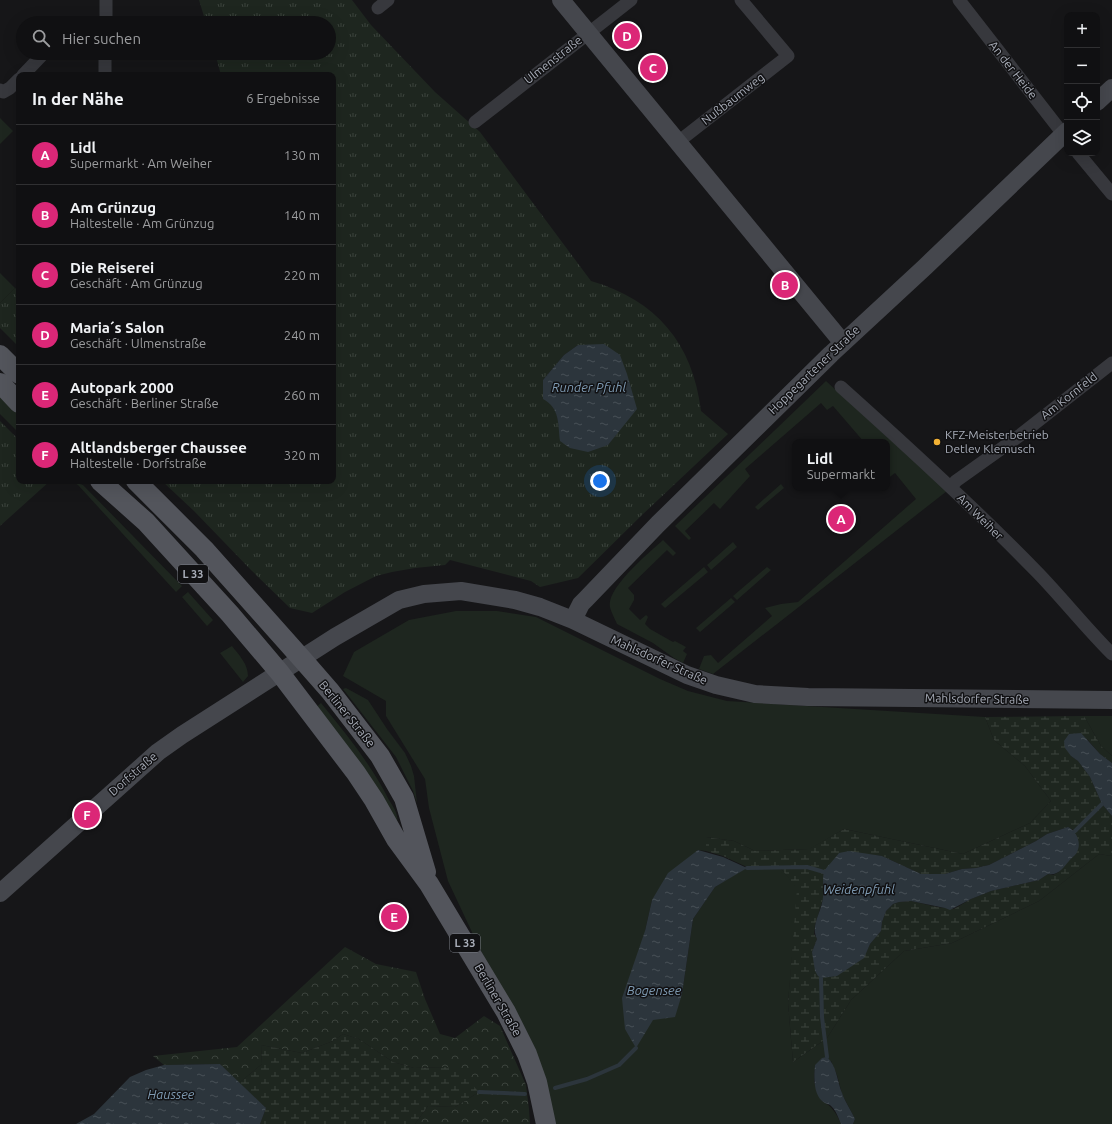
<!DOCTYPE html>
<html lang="de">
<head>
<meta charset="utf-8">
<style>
  :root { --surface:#101012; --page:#19191b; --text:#f1f3f6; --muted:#9c9d9f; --line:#303032; --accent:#db2777 }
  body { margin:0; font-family:Ubuntu,sans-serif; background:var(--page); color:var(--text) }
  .controls { position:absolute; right:12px; top:12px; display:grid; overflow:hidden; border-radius:8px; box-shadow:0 4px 16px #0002 }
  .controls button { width:36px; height:36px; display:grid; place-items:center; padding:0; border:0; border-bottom:1px solid var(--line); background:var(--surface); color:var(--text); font:20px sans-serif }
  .you { position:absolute; left:600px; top:481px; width:14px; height:14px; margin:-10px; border:3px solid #fff; border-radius:50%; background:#1a73e8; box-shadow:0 0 0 6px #1a73e833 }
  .badge { display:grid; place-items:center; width:26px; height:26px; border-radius:50%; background:var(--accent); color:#fff; font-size:13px; font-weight:700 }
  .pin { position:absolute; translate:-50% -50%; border:2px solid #fff; box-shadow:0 1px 4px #0006 }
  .popup { position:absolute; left:792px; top:439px; width:98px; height:52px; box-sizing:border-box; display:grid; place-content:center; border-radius:8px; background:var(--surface); filter:drop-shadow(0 1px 3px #0005); font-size:13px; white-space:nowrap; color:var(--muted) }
  .popup b { font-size:15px; color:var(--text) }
  .popup::after { content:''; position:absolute; left:50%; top:100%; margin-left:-8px; border:8px solid transparent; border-top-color:var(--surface) }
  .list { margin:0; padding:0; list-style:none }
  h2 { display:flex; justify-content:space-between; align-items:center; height:52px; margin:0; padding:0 16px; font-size:17px }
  h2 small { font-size:13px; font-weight:400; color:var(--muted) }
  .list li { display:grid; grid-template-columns:26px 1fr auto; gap:12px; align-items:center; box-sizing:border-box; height:60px; padding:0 16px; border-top:1px solid var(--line) }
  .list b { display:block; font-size:15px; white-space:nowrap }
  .list p { margin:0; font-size:13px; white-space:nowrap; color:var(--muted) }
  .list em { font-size:13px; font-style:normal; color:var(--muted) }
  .icon { flex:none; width:22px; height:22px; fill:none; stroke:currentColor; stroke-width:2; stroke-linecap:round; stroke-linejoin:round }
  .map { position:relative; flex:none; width:1112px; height:1124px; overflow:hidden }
  .search { position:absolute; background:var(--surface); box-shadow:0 4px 16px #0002; left:16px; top:16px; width:320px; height:44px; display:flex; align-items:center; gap:10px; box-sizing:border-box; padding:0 14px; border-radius:22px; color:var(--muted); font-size:15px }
  .panel { position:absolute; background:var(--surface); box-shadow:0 4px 16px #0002; left:16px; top:72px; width:320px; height:412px; border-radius:8px }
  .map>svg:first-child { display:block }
  .grass { fill:#1e261f }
  .forest { fill:url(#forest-crowns) }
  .wetland { fill:url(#wetland-marsh); fill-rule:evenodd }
  .park { fill:url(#park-tufts); fill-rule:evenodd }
  .water { fill:url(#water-ripples) }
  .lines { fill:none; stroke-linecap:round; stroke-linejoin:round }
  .stream { stroke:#2c353c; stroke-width:4 }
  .street { stroke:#37383d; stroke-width:13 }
  .secondary { stroke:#45474d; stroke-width:18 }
  .primary { stroke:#53555c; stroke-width:20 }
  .poi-dot { fill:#f2b134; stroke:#111113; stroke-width:1.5 }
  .labels { text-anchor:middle; stroke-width:3; stroke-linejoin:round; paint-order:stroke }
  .shield { fill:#111113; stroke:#7b7e86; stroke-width:1 }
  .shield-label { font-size:11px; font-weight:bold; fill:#a8adb8 }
  .street-label { font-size:12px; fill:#a8adb8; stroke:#111113 }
  .poi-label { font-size:12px; fill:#a8adb8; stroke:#111113; text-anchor:start }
  .water-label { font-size:13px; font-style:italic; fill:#7f9bb3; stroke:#111113 }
</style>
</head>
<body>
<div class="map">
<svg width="1112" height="1124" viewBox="0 0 1112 1124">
  <defs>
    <pattern id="forest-crowns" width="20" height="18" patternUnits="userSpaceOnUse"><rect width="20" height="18" fill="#1e261f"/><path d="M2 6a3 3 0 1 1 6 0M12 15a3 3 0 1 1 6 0" fill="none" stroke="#3c433d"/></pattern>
    <pattern id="wetland-marsh" width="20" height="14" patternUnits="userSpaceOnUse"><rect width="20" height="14" fill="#1e261f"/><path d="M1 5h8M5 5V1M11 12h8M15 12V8" fill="none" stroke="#3c433d"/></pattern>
    <pattern id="park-tufts" width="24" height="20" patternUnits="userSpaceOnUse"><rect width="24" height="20" fill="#1e261f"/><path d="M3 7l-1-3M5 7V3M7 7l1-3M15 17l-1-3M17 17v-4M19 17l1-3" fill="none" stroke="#3c433d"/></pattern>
    <pattern id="water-ripples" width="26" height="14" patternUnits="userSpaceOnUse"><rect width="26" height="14" fill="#2c353c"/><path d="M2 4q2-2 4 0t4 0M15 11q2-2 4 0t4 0" fill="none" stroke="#485056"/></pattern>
  </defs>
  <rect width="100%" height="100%" fill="#161618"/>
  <path class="grass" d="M 0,118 L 13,131 L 0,144 Z
    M 0,273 L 15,288 L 0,303 Z
    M 826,381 L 947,491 L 713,674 L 699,669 L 704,656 L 711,655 L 718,663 L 772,616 L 765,608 L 781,604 L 798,602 L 916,499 L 895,473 L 887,479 L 887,442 L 864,442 L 833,406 L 827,410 L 821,403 L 745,469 L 750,476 L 720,509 L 714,503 L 685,531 L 691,538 L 689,540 L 675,526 Z
    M 0,393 L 19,412 L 19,433 L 0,414 Z
    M 71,481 L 83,485 L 182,586 L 176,592 L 78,485 Z
    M 781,484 L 784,488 L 758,510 L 755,507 Z
    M 663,540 L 676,553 L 673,556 L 667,550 L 628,588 L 634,595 L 634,600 L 629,609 L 640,620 L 646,615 L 648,617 L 645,624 L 650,629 L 673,642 L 675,641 L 686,647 L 683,651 L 687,654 L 683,663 L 674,658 L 653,643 L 617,624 C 615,619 611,612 610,607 C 606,588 650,552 663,540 Z
    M 733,542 L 737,547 L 711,570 L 707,565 Z
    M 704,567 L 708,572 L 665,608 L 661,604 Z
    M 767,567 L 771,570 L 737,600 L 733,596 Z
    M 188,592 L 213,620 L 207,626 L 182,597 Z
    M 731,598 L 735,602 L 700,632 L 696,628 Z
    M 456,611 L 497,611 L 536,617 L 660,679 L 688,691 L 727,701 L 985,717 L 994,740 L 1025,766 L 1051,801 L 1030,823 L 963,854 L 844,829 L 810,849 L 755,851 L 734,841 L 706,837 L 706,851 L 698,850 L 652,900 L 645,931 L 653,1020 L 682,994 L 693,919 L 715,887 L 747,867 L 780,867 L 798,889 L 788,1003 L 793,1062 L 827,1038 L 851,1000 L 904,951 L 952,943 L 1039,901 L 1099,854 L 1112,856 L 1112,1124 L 853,1124 L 855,1119 L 842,1094 L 837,1075 L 831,1061 L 815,1065 L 814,1082 L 822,1101 C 833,1107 836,1113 841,1124 L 556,1124 L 541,1065 L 486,962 L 448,881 L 429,808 L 425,779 L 386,716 L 386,701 L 343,676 L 354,652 L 409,620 Z
    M 232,646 C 239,655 248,664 248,676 L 243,682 L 220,653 Z
    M 346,688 L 368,700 L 387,729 L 405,753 L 411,766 L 414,776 L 417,803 L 413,791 L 396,757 L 343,689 Z
    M 321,703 C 346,734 371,764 389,800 C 393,806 399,815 397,823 L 315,708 Z
    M 1084,716 L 1112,716 L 1112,756 L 1101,746 Z"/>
  <path class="forest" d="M 345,947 L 376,964 L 416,972 L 425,999 L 440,1034 L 455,1038 L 484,1016 L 500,1026 L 526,1085 L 529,1109 L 530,1124 L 415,1124 L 428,1106 L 455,1107 L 479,1092 L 447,1067 L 414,1068 L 393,1062 L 359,1039 L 343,1034 L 333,1041 L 302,1053 L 261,1045 L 262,1064 L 239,1083 L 220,1064 L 164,1065 L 153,1056 L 237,1047 Z"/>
  <path class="wetland" d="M 1084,716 L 1101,746 L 1112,756 L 1112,763 L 1100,754 L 1087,739 L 1071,756 L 1078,761 L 1090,777 L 1102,804 L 1112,816 L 1112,856 L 1099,854 L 1039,901 L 952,943 L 904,951 L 851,1000 L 827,1038 L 793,1062 L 788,1003 L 797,889 L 780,867 L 747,867 L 723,856 L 706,851 L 706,837 L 734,841 L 755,851 L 809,849 L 844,829 L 963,854 L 1030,823 L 1051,801 L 1025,766 L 994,740 L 985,717 ZM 1068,827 L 1075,831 L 1059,872 L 1053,875 L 1048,874 L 1039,880 L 991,891 L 971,899 L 954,909 L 937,907 L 911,901 L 899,902 L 893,904 L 886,911 L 882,922 L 881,931 L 870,944 L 864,957 L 812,952 L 817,939 L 814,934 L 815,925 L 823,899 L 824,872 L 835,860 L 866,854 L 882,856 L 921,874 L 945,874 L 962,869 L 976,868 L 989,865 L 1036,841 L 1047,834 Z
    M 343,1034 L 359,1039 L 393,1062 L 414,1068 L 447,1067 L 465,1077 L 479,1092 L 455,1107 L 428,1106 L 415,1124 L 260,1124 L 266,1108 L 239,1083 L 262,1064 L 261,1045 L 302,1053 L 333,1041 Z"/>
  <path class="park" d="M 199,0 L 352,0 L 371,25 L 435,92 L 480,132 L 591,281 C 656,300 693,343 701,411 L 728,434 L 642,515 L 578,578 L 540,587 L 531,581 L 450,560 L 445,565 L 415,568 L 392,572 L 376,576 L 345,592 L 312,613 L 290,608 L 251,570 L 194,511 L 162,481 L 333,481 L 333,75 L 221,75 L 215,53 L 329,53 L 329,23 L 206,23 ZM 578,345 L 619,430 L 608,445 L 558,420 L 556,410 L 550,403 L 543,380 L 564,355 Z
    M 15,288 L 19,291 L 19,347 L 0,328 L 0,303 Z
    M 0,421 L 19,440 L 19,481 L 50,481 L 0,526 Z"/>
  <path class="water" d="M 604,344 L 620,355 L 627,374 L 637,409 L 608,445 L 588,452 L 570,448 L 560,441 C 558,424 560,408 543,399 L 543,380 L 564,355 L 578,345 Z
    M 1081,733 L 1100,754 L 1112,763 L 1112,816 L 1102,804 L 1090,777 L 1078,761 L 1071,756 L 1065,748 L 1064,741 L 1069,734 Z
    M 1068,827 C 1076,831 1082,842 1077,852 C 1076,855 1071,858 1069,861 C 1063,868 1058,876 1048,874 L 1039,880 L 991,891 L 971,899 L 950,910 L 945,908 L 911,901 L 899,902 L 893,904 L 886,911 L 882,922 L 881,931 L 870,944 L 864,958 L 837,976 L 821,978 L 818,976 L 815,971 L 812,952 L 817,939 C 810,925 822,912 823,897 C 824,891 822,878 824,872 C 826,867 835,859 839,853 L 849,851 L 882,856 L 921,874 L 945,874 L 962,869 L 976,868 L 989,865 L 1036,841 L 1047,834 Z
    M 698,850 L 723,857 L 747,868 L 715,887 L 693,919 L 682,994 L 675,1017 L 653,1020 L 636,1048 L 625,1029 L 622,998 L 645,931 L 652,900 L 668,873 Z
    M 827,1057 C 837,1066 837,1081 842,1093 C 845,1102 851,1110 855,1119 L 853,1124 L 841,1124 C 838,1117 836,1110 830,1105 C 828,1104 824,1103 822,1101 C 813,1093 814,1075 815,1065 L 822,1058 Z
    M 220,1064 L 266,1108 L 260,1124 L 76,1124 L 94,1114 L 130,1077 L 146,1070 L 164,1065 Z"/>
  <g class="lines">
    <path class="stream" d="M 1075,831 L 1102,804
      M 747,868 L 807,867 L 824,872
      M 821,978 L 822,1017 L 827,1057
      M 555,1088 L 587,1079 L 619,1065 L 636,1048
      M 479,1092 L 525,1094"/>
    <path class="street" d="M 959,0 L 1067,139
      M 378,8 L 388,0
      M 106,23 L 106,0
      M 23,75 L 44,53
      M 105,75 L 105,53
      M 0,90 L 3,92 L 10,88 L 19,79
      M 475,122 L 631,0
      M 678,142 L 788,56 L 741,0
      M 1078,153 L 1112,194
      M 841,387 C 908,447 975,508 1038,573 C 1063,599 1086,628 1112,654
      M 951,487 L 956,481 L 1019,436 L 1112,363"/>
    <path class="secondary" d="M 561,0 L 843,343
      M 1097,102 L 1112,88
      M 573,620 L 581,604 L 586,599 L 658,524 L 831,354 L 925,267 L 1067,131
      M 0,893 L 158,752 L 182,735 L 335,637 L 399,600 L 424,594 L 461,591 L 515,600 L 540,607 L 573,620 L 687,675 L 716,685 L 755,694 L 808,697 L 1112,700"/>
    <path class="primary" d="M 0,355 L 19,374
      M 0,383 L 19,403
      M 100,481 L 146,522 L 230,614 L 280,673 L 356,773 L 374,800 L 396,839 L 429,884 L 506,1012 L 527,1054 L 537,1082 L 546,1124
      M 136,481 L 204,549 L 302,659 L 330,691 L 380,756 L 404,798 L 426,872"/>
  </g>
  <circle class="poi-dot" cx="937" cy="442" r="4"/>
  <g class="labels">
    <g class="shield">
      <rect x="178" y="565" width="30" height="18" rx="3"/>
      <rect x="450" y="934" width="30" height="18" rx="3"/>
    </g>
    <g class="shield-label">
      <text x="193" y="578">L 33</text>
      <text x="465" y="947">L 33</text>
    </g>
    <g class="street-label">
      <text transform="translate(553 60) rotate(-38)" y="4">Ulmenstraße</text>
      <text transform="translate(1013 70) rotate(52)" y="4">An der Heide</text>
      <text transform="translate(733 99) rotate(-38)" y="4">Nußbaumweg</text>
      <text transform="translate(814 370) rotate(-44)" y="4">Hoppegartener Straße</text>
      <text transform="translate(1069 396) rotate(-38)" y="4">Am Kornfeld</text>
      <text transform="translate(980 517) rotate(45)" y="4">Am Weiher</text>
      <text transform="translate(659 660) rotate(24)" y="4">Mahlsdorfer Straße</text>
      <text transform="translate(977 699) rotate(1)" y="4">Mahlsdorfer Straße</text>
      <text transform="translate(347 714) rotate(51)" y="4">Berliner Straße</text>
      <text transform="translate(133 774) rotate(-41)" y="4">Dorfstraße</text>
      <text transform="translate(498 1000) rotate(60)" y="4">Berliner Straße</text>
    </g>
    <g class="poi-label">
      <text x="945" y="439">KFZ-Meisterbetrieb<tspan x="945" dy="14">Detlev Klemusch</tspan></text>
    </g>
    <g class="water-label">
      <text x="589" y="392">Runder Pfuhl</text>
      <text x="859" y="894">Weidenpfuhl</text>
      <text x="654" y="995">Bogensee</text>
      <text x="171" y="1099">Haussee</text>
    </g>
  </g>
</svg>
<div class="controls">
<button>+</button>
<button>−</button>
<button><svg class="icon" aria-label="locate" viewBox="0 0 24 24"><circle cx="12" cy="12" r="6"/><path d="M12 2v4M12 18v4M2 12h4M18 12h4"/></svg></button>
<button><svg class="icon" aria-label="layers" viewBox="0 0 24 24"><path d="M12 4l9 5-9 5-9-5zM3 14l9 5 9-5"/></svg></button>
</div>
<div class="you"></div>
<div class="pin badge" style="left:841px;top:519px">A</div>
<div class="popup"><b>Lidl</b>Supermarkt</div>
<div class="pin badge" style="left:785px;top:285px">B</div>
<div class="pin badge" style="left:653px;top:68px">C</div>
<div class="pin badge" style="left:627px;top:36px">D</div>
<div class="pin badge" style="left:394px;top:917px">E</div>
<div class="pin badge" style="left:87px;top:815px">F</div>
<div class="search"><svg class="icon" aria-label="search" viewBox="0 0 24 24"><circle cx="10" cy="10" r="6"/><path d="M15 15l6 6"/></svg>Hier suchen</div>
<section class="panel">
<h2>In der Nähe<small>6 Ergebnisse</small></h2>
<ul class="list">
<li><span class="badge">A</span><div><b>Lidl</b><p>Supermarkt · Am Weiher</p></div><em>130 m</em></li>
<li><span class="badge">B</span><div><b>Am Grünzug</b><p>Haltestelle · Am Grünzug</p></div><em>140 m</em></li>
<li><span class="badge">C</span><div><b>Die Reiserei</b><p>Geschäft · Am Grünzug</p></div><em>220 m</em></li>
<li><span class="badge">D</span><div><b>Maria´s Salon</b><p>Geschäft · Ulmenstraße</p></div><em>240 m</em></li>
<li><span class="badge">E</span><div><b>Autopark 2000</b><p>Geschäft · Berliner Straße</p></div><em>260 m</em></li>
<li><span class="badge">F</span><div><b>Altlandsberger Chaussee</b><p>Haltestelle · Dorfstraße</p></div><em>320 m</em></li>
</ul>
</section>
</div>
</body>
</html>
